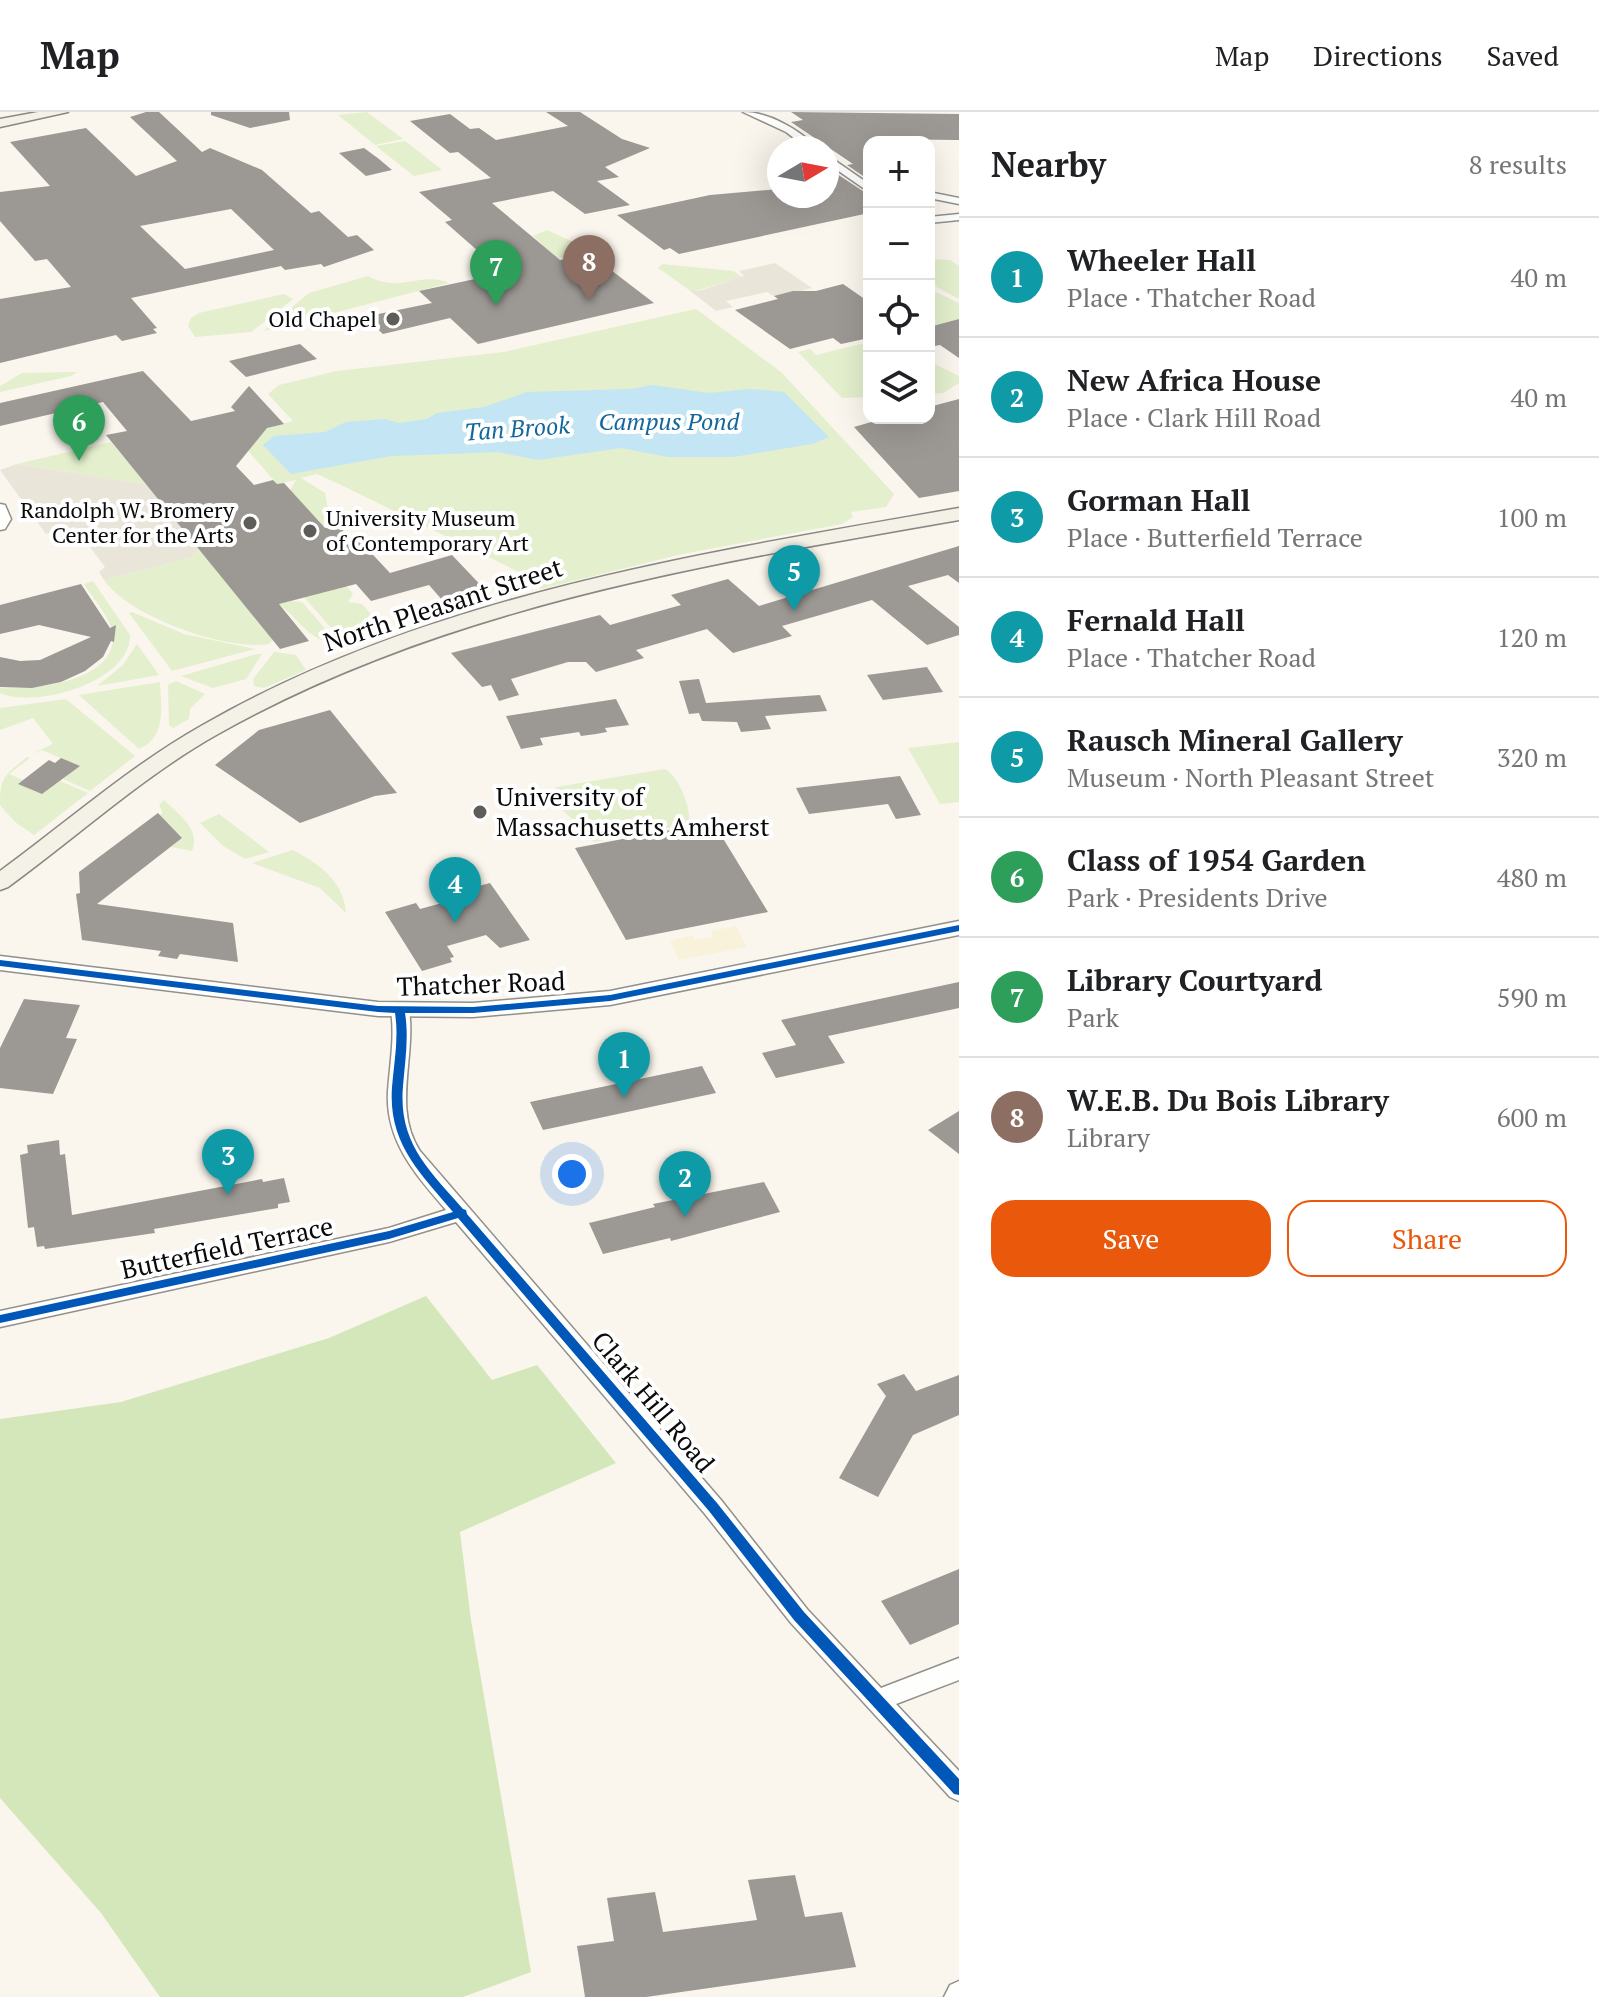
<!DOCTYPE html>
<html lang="en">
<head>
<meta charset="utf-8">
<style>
  :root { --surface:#fff; --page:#f2f2f2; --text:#202124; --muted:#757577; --line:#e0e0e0; --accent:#ea580c }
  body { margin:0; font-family:"PT Serif",serif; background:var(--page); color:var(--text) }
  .controls { position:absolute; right:24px; top:24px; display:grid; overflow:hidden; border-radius:16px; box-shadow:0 8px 32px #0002 }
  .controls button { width:72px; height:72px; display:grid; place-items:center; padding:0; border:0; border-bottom:2px solid var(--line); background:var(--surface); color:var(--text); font:40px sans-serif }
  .compass { position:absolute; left:767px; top:24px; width:72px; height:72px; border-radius:50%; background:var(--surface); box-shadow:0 8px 32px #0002; rotate:80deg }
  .you { position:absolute; left:572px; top:1062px; width:28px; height:28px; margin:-20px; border:6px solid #fff; border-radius:50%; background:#1a73e8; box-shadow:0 0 0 12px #1a73e833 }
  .badge { display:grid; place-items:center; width:52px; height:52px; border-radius:50%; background:var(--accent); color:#fff; font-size:26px; font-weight:700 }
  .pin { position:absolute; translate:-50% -66px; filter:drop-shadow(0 2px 4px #0008) }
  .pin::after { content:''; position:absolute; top:42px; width:28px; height:24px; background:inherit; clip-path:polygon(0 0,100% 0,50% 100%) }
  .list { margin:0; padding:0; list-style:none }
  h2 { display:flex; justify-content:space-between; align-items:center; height:104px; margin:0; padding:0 32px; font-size:34px }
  h2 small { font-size:26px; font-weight:400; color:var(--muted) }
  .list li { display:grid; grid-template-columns:52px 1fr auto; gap:24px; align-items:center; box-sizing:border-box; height:120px; padding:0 32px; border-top:2px solid var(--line) }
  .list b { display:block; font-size:30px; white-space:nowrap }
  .list p { margin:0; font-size:26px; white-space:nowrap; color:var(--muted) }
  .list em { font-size:26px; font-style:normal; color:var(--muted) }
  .actions { display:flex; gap:16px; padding:24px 32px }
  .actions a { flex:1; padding:18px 0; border:2px solid var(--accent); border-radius:24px; text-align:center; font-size:28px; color:var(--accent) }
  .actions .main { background:var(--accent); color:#fff }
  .icon { flex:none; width:44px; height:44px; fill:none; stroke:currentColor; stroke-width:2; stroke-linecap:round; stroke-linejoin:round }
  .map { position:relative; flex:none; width:959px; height:1885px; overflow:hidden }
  header { display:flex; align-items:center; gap:48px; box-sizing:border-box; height:112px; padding:0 40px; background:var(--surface); border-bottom:2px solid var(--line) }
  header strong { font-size:38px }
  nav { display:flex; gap:44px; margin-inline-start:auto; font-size:28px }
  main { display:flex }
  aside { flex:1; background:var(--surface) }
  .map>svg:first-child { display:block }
  .farmland { fill:#f7f2d9 }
  .green { fill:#e3efcd }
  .forest { fill:#d4e7ba }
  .plaza { fill:#eae5d9 }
  .water { fill:#c3e5f4 }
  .building { fill:#9c9894; fill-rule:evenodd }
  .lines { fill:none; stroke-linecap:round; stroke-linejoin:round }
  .minor-casing { stroke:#92908c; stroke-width:3 }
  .tertiary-casing { stroke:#92908c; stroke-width:3 }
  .secondary-casing { stroke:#898783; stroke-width:3 }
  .minor { fill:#fefefc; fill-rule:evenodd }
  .tertiary { fill:#fefefc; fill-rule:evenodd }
  .secondary { fill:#f4f2e7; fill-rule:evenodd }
  .cycleway-casing { stroke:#fff; stroke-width:5 }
  .cycleway { fill:#0057b8; fill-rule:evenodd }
  .poi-dot { fill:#5e5d59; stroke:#fff; stroke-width:3 }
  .labels { text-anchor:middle; stroke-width:8; stroke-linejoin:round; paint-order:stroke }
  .far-poi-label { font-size:22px; fill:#0a0a0a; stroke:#fff; text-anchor:end }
  .far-water-label { font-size:24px; font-style:italic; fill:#13679d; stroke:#fff }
  .street-label { font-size:26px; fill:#0a0a0a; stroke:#fff }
  .poi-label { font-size:26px; fill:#0a0a0a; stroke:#fff; text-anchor:start }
</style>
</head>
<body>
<header>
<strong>Map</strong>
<nav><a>Map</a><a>Directions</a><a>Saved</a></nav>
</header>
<main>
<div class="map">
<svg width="959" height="1885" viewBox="0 0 959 1885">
  <rect width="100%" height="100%" fill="#faf6ed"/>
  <path class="farmland" d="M 736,814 L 747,835 L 679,848 L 670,829 L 693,823 L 695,828 L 712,825 L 712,819 Z"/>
  <path class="green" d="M 367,0 L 403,27 L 375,33 L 338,3 Z
    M 405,29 L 442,58 L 414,64 L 376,34 Z
    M 547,118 L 580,133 C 562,153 555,147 529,136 L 543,133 L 533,124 Z
    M 929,147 L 950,148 L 959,154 L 959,187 L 929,171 Z
    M 662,152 L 733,159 L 742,165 L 692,180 L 658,156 Z
    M 368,164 C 401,182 420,159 449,171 L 264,219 L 309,181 Z
    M 929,177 L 959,191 L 959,207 L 929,215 Z
    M 284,182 L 293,187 L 251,220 L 195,225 L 188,214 L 191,206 L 199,201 Z
    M 696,197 L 781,260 L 894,382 L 886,395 L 851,400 L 853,405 L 842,412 L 678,443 L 541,477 L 517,459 L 341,373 L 317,362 L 301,366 L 325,381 L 329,403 L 323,414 L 290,378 L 296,368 L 277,372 L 243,333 L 267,316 L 293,309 L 268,282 L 279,273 L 337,259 L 504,240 Z
    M 869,230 L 869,285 L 842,286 L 798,240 L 810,237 L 816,243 Z
    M 929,249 L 959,264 L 959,271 L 943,281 L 929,282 Z
    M 77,260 L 71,264 L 0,280 L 0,274 L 22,261 Z
    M 111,330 L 147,373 L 17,352 Z
    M 199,436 L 273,528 L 269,532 C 226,539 130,505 104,468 L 192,445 Z
    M 93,469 L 130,523 C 131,570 35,597 0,581 L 0,576 C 31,578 111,571 113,527 C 114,509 93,487 84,472 Z
    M 346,474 L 353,482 L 348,490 L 362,492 L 390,523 L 348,535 L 304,485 Z
    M 292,489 L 302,490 L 340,534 C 307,527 303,511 279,492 Z
    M 132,500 L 184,522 L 255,537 L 172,559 L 129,501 Z
    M 137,532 L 159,563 L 97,574 L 123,553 Z
    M 274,540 L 296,543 L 306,558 L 264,576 L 254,574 L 253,567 Z
    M 257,542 L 262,542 L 246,567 L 213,576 L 181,564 Z
    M 176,569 L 205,582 L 190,597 L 189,607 L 173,616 L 169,613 L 168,573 Z
    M 160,570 C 161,595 167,625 139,637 L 79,583 Z
    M 66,587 L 135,644 L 90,679 L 63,667 L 79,654 L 42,638 L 29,643 L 53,632 L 33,606 L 0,618 L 0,596 Z
    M 959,630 L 959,690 L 940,692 L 908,636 Z
    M 27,645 L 30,646 L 9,662 L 23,668 L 18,672 L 42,682 L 60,669 L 88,681 L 34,723 L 15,710 L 0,693 C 0,664 5,663 27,645 Z
    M 665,657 C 679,664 692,698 689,712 L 594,730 L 550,685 L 556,675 Z
    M 164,688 C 178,702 201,717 192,739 L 171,735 L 182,726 L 160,703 L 163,701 L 159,693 Z
    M 219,702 L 269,740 L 245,747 L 223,734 L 200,711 Z
    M 293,738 C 318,751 344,769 346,801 L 320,776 L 252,751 Z"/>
  <path class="forest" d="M 426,1184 L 492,1268 L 537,1253 L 616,1351 L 460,1420 L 471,1508 L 531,1860 L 463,1885 L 160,1885 L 101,1801 L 0,1686 L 0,1307 L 121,1290 L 329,1226 Z"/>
  <path class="plaza" d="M 775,151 L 812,176 L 775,185 L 767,180 L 726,189 L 733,195 L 716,199 L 689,178 L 699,179 L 744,164 L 739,159 Z
    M 17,352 L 166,376 L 207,425 L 192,445 L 104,468 L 99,460 L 105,455 L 75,415 L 46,422 L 0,358 Z"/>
  <path class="water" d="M 652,273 L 709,281 L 749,277 L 784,280 L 829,325 L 812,332 L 733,345 L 668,345 L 621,336 L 538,348 L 497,340 L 475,341 L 391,344 L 291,362 L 263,333 L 274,324 L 325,320 L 346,310 L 385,307 L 399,311 L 427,307 L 437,301 L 484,295 L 527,280 L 631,277 Z"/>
  <path class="building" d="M 146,0 L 159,0 L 202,40 L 210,36 L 262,58 L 311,101 L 319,99 L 348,125 L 357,123 L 374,138 L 324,155 L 321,152 L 285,158 L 281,154 L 131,186 L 157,216 L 153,217 L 157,221 L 122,229 L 116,223 L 0,251 L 0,187 L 71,175 L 47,147 L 35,149 L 0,109 L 0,80 L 50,74 L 10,30 L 86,16 L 136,64 L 177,49 L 130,5 ZM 231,97 L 274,138 L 185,157 L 140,114 Z
    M 211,0 L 289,0 L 290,8 L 250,16 L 211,3 Z
    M 546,0 L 580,0 L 622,27 L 650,36 L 605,55 L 619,65 L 597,69 L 630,93 L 585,102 L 553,79 L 492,91 L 560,148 L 590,142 L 654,191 L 478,232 L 450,206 L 383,222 L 364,205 L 432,191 L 419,179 L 503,161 L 445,110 L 452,108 L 419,80 L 491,66 L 458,40 L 450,41 L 410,9 L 450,2 L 470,17 L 479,16 L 496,28 L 568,14 Z
    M 791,0 L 959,2 L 959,28 L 869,27 L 869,68 L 847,53 L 853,52 L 791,10 L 803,8 Z
    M 364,36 L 379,47 L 392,58 L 366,64 L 339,41 Z
    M 834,60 L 869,83 L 869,101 L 679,142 L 670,136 L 664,138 L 617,103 L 710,83 L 779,77 L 779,84 L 827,84 L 827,63 Z
    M 843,172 L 869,190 L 869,226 L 841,232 L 833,226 L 790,237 L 735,198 L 778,187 L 774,184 L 793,179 L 816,179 Z
    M 959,207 L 959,246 L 940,233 L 929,235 L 929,215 Z
    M 300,232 L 317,247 L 246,265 L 229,249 Z
    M 143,259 L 191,309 L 235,299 L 231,295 L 249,274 L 284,312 L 267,316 L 236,354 L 254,373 L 273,368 L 277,372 L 284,371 L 325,416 L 338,413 L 355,431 L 361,430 L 390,461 L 452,443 L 491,484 L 450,497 L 429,473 L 371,489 L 356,472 L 279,492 L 309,529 L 280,537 L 106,323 L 127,319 L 103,290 L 0,314 L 0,291 Z
    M 959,287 L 959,379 L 919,386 L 854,315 L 885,306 L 929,306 L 929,295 Z
    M 959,434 L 959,471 L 948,463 L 908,474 L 959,515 L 959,523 L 927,533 L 872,488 L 782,514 L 792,524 L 733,541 L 707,517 L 636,538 L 644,546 L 596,560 L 586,550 L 568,550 L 511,567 L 519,583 L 499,589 L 491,573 L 482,575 L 451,541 L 600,503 L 610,513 L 681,493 L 671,483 L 728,467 L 759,494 Z
    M 81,472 L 110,516 L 116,513 L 114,530 L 111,529 L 103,545 L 85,559 L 61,570 L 32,576 L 0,575 L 0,545 L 20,549 L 40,548 L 91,525 L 39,513 L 0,522 L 0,493 Z
    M 927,555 L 943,580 L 883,588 L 867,563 Z
    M 699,567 L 706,591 L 820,583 L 827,599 L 765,604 L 771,617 L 741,620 L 737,610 L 702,609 L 699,601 L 689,602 L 679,569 Z
    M 616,587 L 629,613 L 605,616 L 607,620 L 596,622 L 581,624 L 579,620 L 540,626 L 543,633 L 521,637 L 506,604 Z
    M 330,598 L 397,681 L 375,684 L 300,711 L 215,653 L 259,618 Z
    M 61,646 L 80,654 L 42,682 L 18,672 L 49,648 L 55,651 Z
    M 900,664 L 921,703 L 896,707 L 888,692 L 809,702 L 796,676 Z
    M 158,701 L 182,726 L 97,792 L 233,811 L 238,850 L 180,842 L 177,847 L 158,844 L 161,839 L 82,828 L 76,782 L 80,781 L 79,760 Z
    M 713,710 L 768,800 L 626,828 L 575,736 Z
    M 490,771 L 530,828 L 500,836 L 486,823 L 447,834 L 454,845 L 450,846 L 452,850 L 422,859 L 385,800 L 416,791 L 420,797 L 464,785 L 460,779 Z
    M 959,870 L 959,896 L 828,924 L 845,951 L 776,966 L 762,941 L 796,933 L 781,908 Z
    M 24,887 L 80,893 L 66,926 L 77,927 L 53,982 L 0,976 L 0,936 Z
    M 702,954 L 716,981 L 543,1018 L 530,990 Z
    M 959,999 L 959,1042 L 928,1018 Z
    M 59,1028 L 60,1043 L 65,1042 L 72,1103 L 262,1067 L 263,1070 L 284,1066 L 290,1090 L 278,1092 L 278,1096 L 154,1117 L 155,1121 L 45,1137 L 44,1134 L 37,1135 L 34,1115 L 28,1116 L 20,1043 L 28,1041 L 27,1033 Z
    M 764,1070 L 780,1100 L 671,1129 L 670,1126 L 603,1142 L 589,1111 L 655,1095 L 653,1092 Z
    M 904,1262 L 916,1279 L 959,1263 L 959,1303 L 913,1323 L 878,1385 L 839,1366 L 886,1284 L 877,1272 Z
    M 959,1457 L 959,1512 L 910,1533 L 881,1489 Z
    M 795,1763 L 805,1805 L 842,1800 L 856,1855 L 646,1885 L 585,1885 L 577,1834 L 614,1829 L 607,1786 L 655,1780 L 663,1820 L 757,1808 L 748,1768 Z"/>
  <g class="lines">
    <defs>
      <path id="minor" d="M 743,0 C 770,0 799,18 818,36 L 807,36 L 786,20 Z
        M 827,43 L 869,72 L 869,80 L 827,51 Z
        M 929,80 L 959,86 L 959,92 L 929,86 Z
        M 959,102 L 959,108 L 929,111 L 929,105 Z
        M 0,392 L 5,393 L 11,407 L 5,417 L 0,418 Z
        M 400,892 L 409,898 C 416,945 392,997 420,1039 L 721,1388 L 807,1497 L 881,1576 L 959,1546 L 959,1568 L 896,1592 L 959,1659 L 959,1689 L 950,1685 L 791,1511 L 705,1402 L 456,1110 L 389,1130 L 0,1215 L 0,1199 L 389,1116 L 446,1098 C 416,1063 385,1029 388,979 C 390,951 395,926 391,898 Z
        M 959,1869 L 959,1885 L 944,1885 L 950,1873 Z"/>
      <path id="tertiary" d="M 959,809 L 959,823 L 610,893 L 473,905 L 378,904 L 0,858 L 0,844 L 378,890 L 473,891 L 610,879 Z"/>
      <path id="secondary" d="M 38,0 L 68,0 L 0,15 L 0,7 Z
        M 959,396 L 959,408 C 706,452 445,494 218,622 C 143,664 78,724 8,775 L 0,778 L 0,759 C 67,710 129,655 201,614 C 430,482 703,441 959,396 Z"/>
    </defs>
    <use href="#minor" class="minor-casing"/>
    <use href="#tertiary" class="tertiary-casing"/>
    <use href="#secondary" class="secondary-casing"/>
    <use href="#minor" class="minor"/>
    <use href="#tertiary" class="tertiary"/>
    <use href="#secondary" class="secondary"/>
    <defs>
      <path id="cycleway" d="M 959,813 L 959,819 L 610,889 L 473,901 L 405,901 C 409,926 405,949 403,974 C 398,1031 429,1058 463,1097 L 466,1098 L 467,1102 L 717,1391 L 804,1500 L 959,1667 L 959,1683 L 954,1682 L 794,1508 L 709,1399 L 458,1106 L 389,1127 L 0,1211 L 0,1203 L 389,1119 L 453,1100 C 419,1060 388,1031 392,975 C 394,950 399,926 395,901 L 378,900 L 0,854 L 0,848 L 378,894 L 473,895 L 610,883 Z"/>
    </defs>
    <use href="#cycleway" class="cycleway-casing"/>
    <use href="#cycleway" class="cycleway"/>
  </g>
  <g class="poi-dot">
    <circle cx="393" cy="207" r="8"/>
    <circle cx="250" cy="411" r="8"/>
    <circle cx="310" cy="419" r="8"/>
    <circle cx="480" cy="700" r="8"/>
  </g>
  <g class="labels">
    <g class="far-poi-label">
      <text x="377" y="215">Old Chapel</text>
      <text x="234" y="406">Randolph W. Bromery<tspan x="234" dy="25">Center for the Arts</tspan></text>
      <text x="326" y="414" text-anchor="start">University Museum<tspan x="326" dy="25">of Contemporary Art</tspan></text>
    </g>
    <g class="far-water-label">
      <text x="669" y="318">Campus Pond</text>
      <text transform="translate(517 317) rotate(-4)" y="8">Tan Brook</text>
    </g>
    <g class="street-label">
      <text transform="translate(443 493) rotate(-18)" y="9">North Pleasant Street</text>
      <text transform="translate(481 872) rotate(-2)" y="9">Thatcher Road</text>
      <text transform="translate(227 1136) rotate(-12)" y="9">Butterfield Terrace</text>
      <text transform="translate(653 1290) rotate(50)" y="9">Clark Hill Road</text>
    </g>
    <g class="poi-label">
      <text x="496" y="694">University of<tspan x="496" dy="30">Massachusetts Amherst</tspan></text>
    </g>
  </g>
</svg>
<div class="controls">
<button>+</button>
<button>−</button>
<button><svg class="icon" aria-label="locate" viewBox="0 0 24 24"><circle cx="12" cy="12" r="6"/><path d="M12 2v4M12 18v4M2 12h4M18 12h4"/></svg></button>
<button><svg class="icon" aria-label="layers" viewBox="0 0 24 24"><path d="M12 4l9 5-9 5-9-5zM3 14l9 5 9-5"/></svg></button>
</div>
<svg class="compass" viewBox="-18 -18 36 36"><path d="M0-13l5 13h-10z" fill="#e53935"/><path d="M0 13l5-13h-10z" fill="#757577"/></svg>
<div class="you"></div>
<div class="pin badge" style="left:624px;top:986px;background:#0f9aa8">1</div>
<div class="pin badge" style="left:685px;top:1105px;background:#0f9aa8">2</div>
<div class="pin badge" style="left:228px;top:1083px;background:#0f9aa8">3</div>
<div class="pin badge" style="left:455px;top:811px;background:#0f9aa8">4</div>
<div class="pin badge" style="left:794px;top:499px;background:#0f9aa8">5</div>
<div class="pin badge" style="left:79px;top:349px;background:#2e9e5b">6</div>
<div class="pin badge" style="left:496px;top:194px;background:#2e9e5b">7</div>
<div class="pin badge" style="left:589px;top:189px;background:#8d6e63">8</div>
</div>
<aside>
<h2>Nearby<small>8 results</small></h2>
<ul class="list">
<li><span class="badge" style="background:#0f9aa8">1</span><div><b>Wheeler Hall</b><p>Place · Thatcher Road</p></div><em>40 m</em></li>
<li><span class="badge" style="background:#0f9aa8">2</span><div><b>New Africa House</b><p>Place · Clark Hill Road</p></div><em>40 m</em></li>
<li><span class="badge" style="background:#0f9aa8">3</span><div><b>Gorman Hall</b><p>Place · Butterfield Terrace</p></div><em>100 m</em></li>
<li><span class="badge" style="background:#0f9aa8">4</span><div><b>Fernald Hall</b><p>Place · Thatcher Road</p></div><em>120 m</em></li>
<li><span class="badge" style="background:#0f9aa8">5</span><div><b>Rausch Mineral Gallery</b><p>Museum · North Pleasant Street</p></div><em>320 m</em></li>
<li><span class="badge" style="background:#2e9e5b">6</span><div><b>Class of 1954 Garden</b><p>Park · Presidents Drive</p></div><em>480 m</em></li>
<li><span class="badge" style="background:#2e9e5b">7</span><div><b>Library Courtyard</b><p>Park</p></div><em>590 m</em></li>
<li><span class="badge" style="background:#8d6e63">8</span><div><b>W.E.B. Du Bois Library</b><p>Library</p></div><em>600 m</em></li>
</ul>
<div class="actions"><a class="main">Save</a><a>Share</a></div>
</aside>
</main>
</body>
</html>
